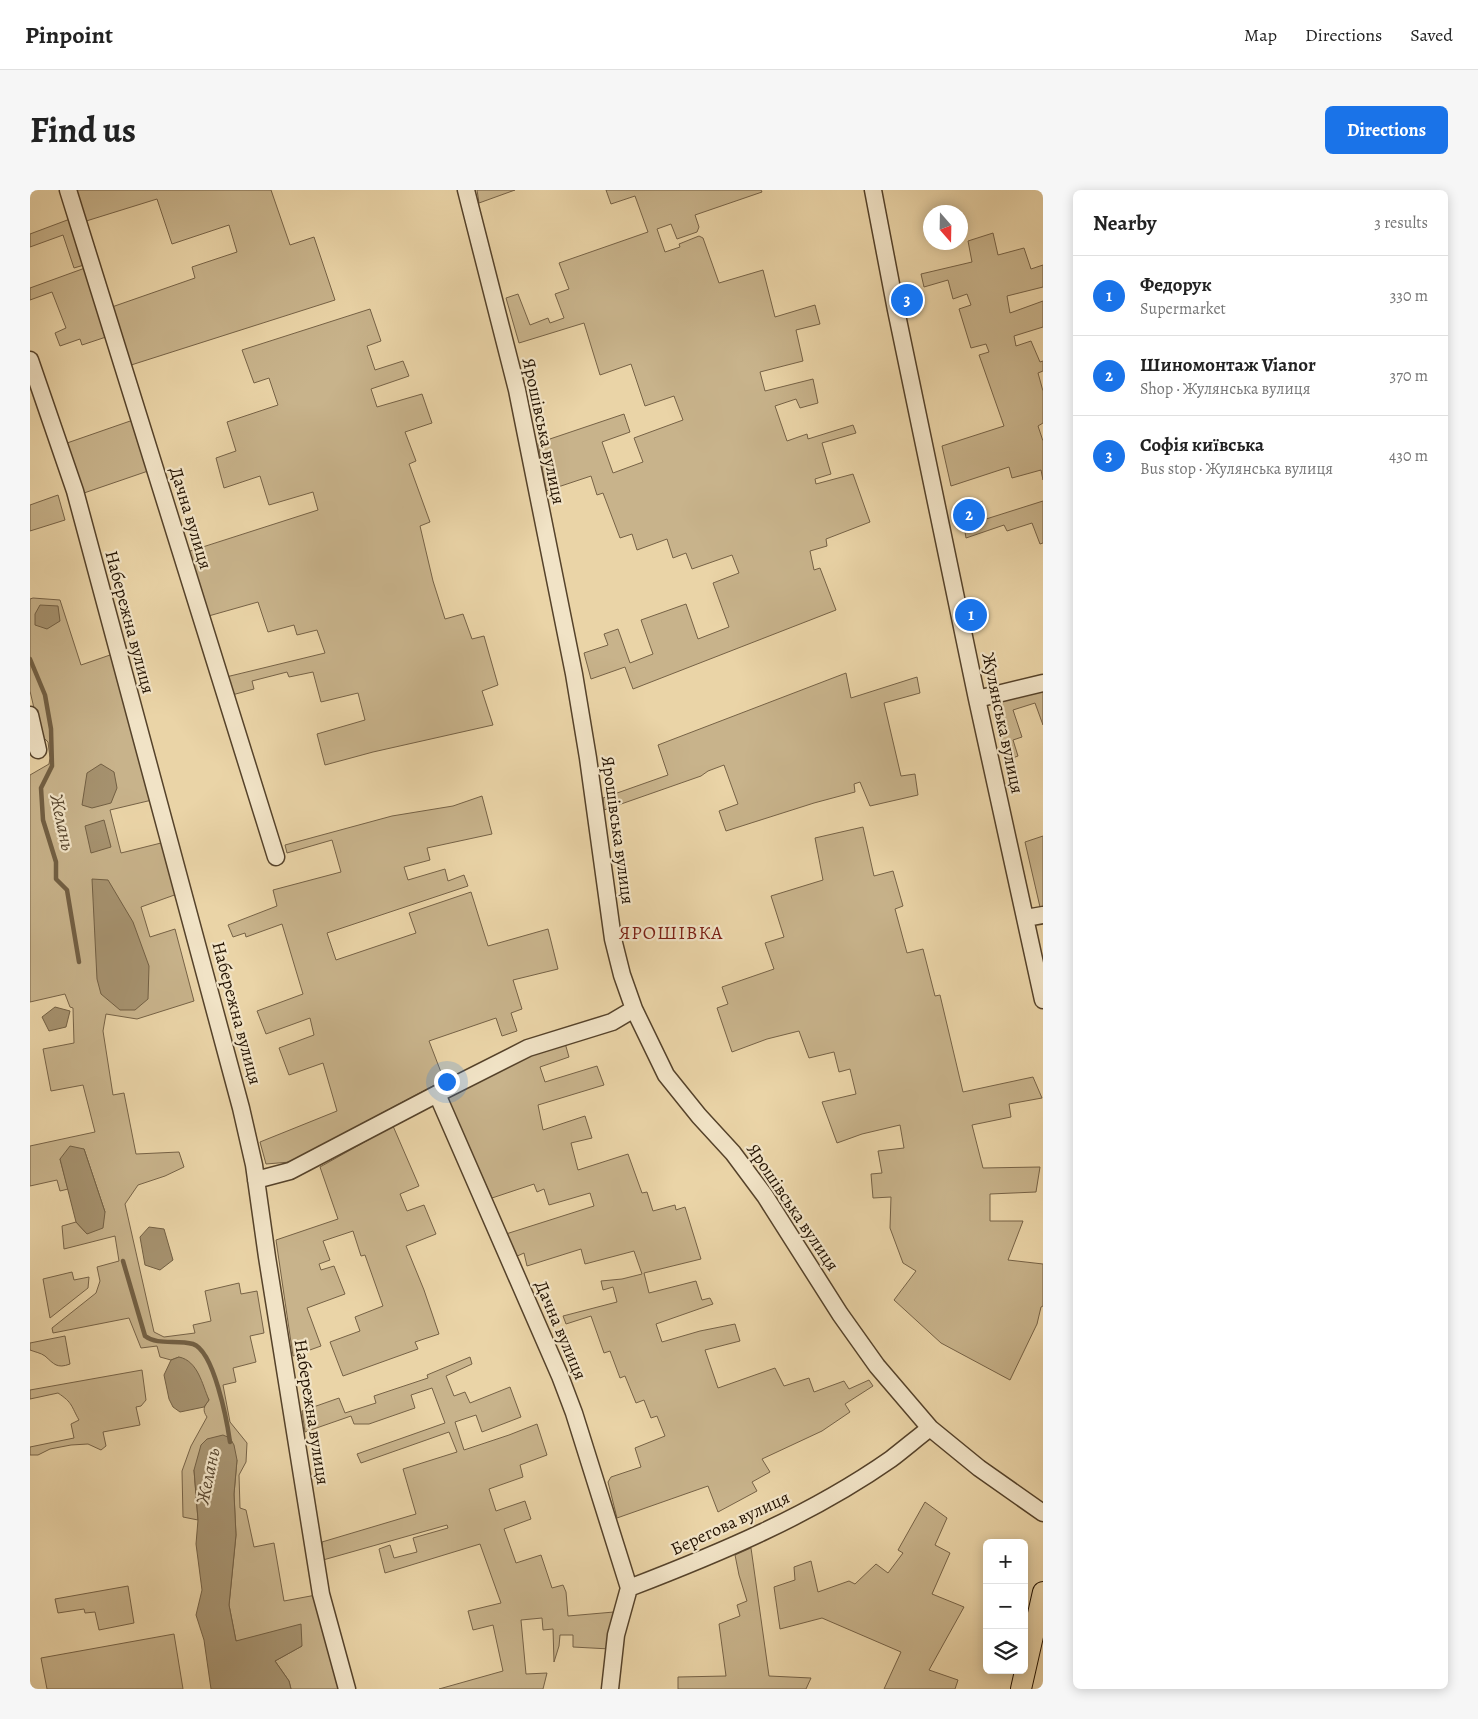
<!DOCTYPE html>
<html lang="en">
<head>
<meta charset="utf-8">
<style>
  :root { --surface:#fff; --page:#f6f6f6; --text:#222; --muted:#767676; --line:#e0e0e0; --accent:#1a73e8 }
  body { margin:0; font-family:Alegreya,serif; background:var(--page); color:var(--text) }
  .controls { position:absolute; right:15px; bottom:15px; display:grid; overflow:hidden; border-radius:8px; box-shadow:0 2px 12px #0003 }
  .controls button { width:45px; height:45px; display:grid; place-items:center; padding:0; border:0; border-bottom:1px solid var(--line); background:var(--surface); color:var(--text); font:25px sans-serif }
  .compass { position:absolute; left:893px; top:15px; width:45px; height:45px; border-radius:50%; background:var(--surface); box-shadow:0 2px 12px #0003; rotate:160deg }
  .you { position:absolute; left:416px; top:891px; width:18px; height:18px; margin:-12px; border:4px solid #fff; border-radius:50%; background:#1a73e8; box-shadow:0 0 0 8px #1a73e833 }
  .badge { display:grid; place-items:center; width:32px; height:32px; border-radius:50%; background:var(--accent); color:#fff; font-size:16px; font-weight:700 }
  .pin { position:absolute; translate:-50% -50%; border:2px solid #fff; box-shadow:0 1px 5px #0006 }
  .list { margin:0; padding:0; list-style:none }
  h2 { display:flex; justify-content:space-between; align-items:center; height:65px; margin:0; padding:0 20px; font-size:21px }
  h2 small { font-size:16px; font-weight:400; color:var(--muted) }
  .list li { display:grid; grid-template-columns:32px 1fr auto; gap:15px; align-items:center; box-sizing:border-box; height:80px; padding:0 20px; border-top:1px solid var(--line) }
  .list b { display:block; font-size:19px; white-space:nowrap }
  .list p { margin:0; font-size:16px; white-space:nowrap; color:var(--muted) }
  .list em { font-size:16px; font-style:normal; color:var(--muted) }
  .icon { flex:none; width:28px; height:28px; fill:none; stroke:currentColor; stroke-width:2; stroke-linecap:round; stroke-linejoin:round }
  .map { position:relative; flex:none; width:1013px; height:1499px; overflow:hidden; border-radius:8px }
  header { display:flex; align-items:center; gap:30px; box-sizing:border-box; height:70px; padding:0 25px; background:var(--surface); border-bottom:1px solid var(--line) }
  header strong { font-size:24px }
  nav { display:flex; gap:28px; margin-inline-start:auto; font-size:18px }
  .intro { display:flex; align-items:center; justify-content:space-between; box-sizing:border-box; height:120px; padding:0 30px }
  h1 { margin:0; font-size:35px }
  .button { padding:12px 22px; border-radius:8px; background:var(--accent); color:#fff; font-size:18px; font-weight:700 }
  main { display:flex; gap:30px; padding:0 30px }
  aside { flex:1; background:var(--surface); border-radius:8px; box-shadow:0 2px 12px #0003 }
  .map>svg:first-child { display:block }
  .green { fill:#c8b38b; stroke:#766246 }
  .water { fill:#a6926f; stroke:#725f43 }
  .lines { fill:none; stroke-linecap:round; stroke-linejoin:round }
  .stream { stroke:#725f43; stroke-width:4.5 }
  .minor-casing { stroke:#55422a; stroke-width:19 }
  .major-casing { stroke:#231201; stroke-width:22 }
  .minor { stroke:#f1e3c6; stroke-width:16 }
  .major { stroke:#ead4a7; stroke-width:20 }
  .labels { text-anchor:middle; stroke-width:4.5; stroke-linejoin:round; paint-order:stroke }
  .street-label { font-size:18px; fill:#231201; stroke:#f1e3c6 }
  .water-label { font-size:19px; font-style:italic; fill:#57452d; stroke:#f1e3c6 }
  .neighbourhood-label { font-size:19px; letter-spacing:1px; fill:#7a1f14; stroke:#f1e3c6 }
</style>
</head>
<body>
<header>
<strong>Pinpoint</strong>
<nav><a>Map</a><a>Directions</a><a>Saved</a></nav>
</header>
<div class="intro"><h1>Find us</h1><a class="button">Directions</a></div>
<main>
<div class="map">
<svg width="1013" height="1499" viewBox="0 0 1013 1499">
  <rect width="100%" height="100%" fill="#ead4a7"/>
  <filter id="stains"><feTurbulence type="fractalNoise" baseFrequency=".004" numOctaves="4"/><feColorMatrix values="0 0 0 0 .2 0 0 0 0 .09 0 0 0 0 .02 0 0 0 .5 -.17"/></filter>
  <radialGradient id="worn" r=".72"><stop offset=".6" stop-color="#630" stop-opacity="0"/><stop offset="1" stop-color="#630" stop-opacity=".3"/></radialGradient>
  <path class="green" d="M 44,0 L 241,0 L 260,55 L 284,47 L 305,110 L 98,176 L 79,118 L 165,88 L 162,77 L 207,62 L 199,35 L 142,54 L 127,9 L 53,32 Z
    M 447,0 L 485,0 L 449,13 Z
    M 576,0 L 731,0 L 732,2 L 665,25 L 669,37 L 667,42 L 647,49 L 641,34 L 627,39 L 635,62 L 650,57 L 649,54 L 669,46 L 673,48 L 689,93 L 733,80 L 745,127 L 785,115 L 790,134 L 766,140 L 773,171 L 730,182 L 735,201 L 783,189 L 788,213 L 770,218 L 766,209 L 745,216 L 757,251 L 777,244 L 778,249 L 823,235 L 826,243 L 792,253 L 801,284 L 785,289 L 786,294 L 823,284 L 840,332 L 796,349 L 797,356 L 780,361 L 784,380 L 790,378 L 806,420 L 603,499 L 595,477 L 561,489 L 554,463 L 578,455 L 574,444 L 588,439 L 600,473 L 623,464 L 611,430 L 656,414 L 668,449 L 699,437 L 683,393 L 709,383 L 702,365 L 662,379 L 656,363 L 643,368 L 637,349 L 607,360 L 602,344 L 590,348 L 573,303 L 567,305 L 561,286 L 516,301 L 508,253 L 594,224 L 600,242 L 572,252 L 583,283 L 613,272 L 604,248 L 653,230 L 644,206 L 615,216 L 601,174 L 570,185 L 554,133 L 489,153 L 476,108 L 488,104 L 500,135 L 518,128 L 520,133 L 534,128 L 525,104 L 539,99 L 529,73 L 618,42 L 605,6 L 581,14 Z
    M 40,29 L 54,75 L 44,78 L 33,45 L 0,57 L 0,44 Z
    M 963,43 L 968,65 L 994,58 L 1001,79 L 1013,75 L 1013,97 L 977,106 L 980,123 L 1013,111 L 1013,137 L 984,146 L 986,156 L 1001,151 L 1010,172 L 1013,171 L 1013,181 L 1008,183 L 1013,201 L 1013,233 L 1008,236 L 1013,251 L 1013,290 L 1011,280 L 982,288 L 979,277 L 921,296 L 912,256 L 974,236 L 949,165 L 959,162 L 956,154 L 941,158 L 929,119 L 941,115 L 937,104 L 923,109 L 918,90 L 894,97 L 891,84 L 942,72 L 938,51 Z
    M 55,78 L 76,147 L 52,155 L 50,149 L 30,156 L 25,143 L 36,138 L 22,102 L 0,110 L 0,98 Z
    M 340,119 L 351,151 L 337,156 L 345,180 L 373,171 L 379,186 L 341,199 L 347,217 L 392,204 L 402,233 L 375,242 L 386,271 L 379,274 L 400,332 L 390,336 L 403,391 L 415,429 L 433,424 L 442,449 L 454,446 L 468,495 L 452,501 L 463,535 L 343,562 L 295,575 L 287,544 L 335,530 L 328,503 L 291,512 L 283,482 L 259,487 L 257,482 L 222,491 L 224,499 L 202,505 L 196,487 L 295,463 L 287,440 L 267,445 L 264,435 L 238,442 L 228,412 L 175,427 L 154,363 L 288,320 L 283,302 L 239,315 L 230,286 L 194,298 L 186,268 L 206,261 L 197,232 L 248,215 L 239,188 L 224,193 L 212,160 Z
    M 106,229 L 121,280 L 54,303 L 37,253 Z
    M 28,305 L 35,330 L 0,341 L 0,315 Z
    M 1013,311 L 1013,353 L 1010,354 L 1002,333 L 977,341 L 974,335 L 936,348 L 934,336 Z
    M 3,408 L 30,410 L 51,475 L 83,464 L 122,610 L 80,620 L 91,663 L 135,652 L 150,703 L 111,717 L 120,747 L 145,739 L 164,811 L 107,829 L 76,824 L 73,841 L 83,905 L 94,903 L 106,964 L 149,962 L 154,977 L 135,986 L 108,995 L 95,1014 L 124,1142 L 134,1147 L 165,1143 L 163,1135 L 181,1131 L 175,1101 L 209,1093 L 211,1104 L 227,1101 L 234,1143 L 220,1146 L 226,1172 L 203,1178 L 206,1192 L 193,1195 L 200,1232 L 217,1253 L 216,1272 L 209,1285 L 210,1318 L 216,1320 L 224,1357 L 244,1353 L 254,1411 L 286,1405 L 313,1499 L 261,1499 L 259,1491 L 245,1471 L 272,1456 L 206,1451 L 199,1415 L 206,1345 L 204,1304 L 207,1270 L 164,1280 L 168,1330 L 153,1327 L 152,1281 L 161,1256 L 177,1227 C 172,1220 174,1216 179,1210 L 149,1167 L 141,1170 L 130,1167 L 127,1156 L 111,1158 L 99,1128 L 23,1143 L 22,1138 L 66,1103 L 70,1091 L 67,1077 L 89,1071 L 85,1046 L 34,1059 L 32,1036 L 46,1032 L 57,1044 L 75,1022 L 54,959 L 30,969 L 38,999 L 30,1001 L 27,990 L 0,996 L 0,956 L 65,942 L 53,895 L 21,901 L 13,859 L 44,853 L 43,818 L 40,817 L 35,804 L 0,812 L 0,585 L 19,574 L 20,568 L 18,552 L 10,544 L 0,501 L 0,409 Z
    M 816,483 L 821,508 L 887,487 L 890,503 L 854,513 L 871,586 L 885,584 L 888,605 L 840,616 L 830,592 L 824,594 L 825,602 L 784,613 L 696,641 L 689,621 L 708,614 L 694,575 L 678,581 L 671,586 L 574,620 L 573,608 L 638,585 L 628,555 Z
    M 1013,501 L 1013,535 L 1005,513 L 983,520 L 992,547 L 983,550 L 988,566 L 977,570 L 964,515 L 973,510 Z
    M 452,606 L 462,644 L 397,658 L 400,670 L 374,677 L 378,690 L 415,679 L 418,691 L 434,685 L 438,696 L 297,743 L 306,770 L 386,743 L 379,723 L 441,702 L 458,756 L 518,739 L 528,779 L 483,790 L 492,819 L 481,823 L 487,841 L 472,846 L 466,828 L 399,851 L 414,890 L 260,972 L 236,974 L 230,952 L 307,921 L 293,873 L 259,885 L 249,858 L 284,845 L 280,828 L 236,844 L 227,821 L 273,804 L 252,734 L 216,747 L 215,743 L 203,747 L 198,735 L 247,716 L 243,700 L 311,682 L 302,650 L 257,663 L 255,655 L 362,626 L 423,616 Z
    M 833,637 L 844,686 L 863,681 L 873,716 L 865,719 L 877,763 L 893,759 L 905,806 L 910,805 L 933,902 L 1003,887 L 1012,908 L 979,914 L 981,927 L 942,935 L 953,978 L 1010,977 L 1006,1002 L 960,1004 L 960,1031 L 993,1031 L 978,1070 L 1013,1074 L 1013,1116 L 1011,1117 L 1007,1134 L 980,1190 L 911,1153 L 864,1110 L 886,1081 L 873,1073 L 860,1038 L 861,1007 L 843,1008 L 841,984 L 852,983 L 848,961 L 874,958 L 870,935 L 832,944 L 807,953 L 792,912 L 826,904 L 820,879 L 809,882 L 804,862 L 779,868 L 769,841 L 737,849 L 702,862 L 687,818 L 698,814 L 692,797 L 744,779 L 735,753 L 754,747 L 741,706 L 793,690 L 785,648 Z
    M 1013,646 L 1013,717 L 1010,717 L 995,652 Z
    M 535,853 L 539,867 L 510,877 L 515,892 L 567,876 L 574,895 L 508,915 L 513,940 L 555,926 L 562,948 L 541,953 L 548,980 L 598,964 L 612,1003 L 617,1002 L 623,1021 L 645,1015 L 646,1020 L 655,1017 L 671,1069 L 614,1083 L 619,1103 L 666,1091 L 672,1110 L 680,1108 L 683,1114 L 626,1134 L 632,1152 L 670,1141 L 705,1134 L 710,1151 L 675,1160 L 688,1198 L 745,1178 L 754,1196 L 779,1188 L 784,1202 L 814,1191 L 819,1199 L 839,1190 L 843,1196 L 815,1214 L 820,1222 L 792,1241 L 732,1269 L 740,1282 L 722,1292 L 727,1301 L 688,1322 L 678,1296 L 587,1328 L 578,1292 L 581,1287 L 611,1277 L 605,1258 L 635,1246 L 627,1226 L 621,1228 L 614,1210 L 606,1213 L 595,1186 L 590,1188 L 580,1161 L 574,1163 L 561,1126 L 536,1134 L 533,1126 L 587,1112 L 583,1097 L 573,1100 L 571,1091 L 592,1089 L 612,1084 L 604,1061 L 555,1074 L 551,1059 L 497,1076 L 494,1063 L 485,1067 L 476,1044 L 564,1016 L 560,1003 L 519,1015 L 514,999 L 507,1002 L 504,994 L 462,1008 L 416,906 L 505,862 Z
    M 363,936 L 389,996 L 370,1004 L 377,1021 L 394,1015 L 406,1044 L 376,1056 L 394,1100 L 409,1144 L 385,1152 L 388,1159 L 313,1186 L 300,1152 L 330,1141 L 325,1127 L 353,1116 L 335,1065 L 331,1066 L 323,1041 L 293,1051 L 300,1070 L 289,1074 L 291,1080 L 304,1076 L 315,1104 L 277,1118 L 291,1156 L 263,1166 L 246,1050 L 308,1029 L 290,977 Z
    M 42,1082 L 44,1090 L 59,1087 L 58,1098 L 20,1128 L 13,1089 Z
    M 35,1146 L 40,1174 C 27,1179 24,1174 15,1166 C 11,1163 5,1162 0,1160 L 0,1153 Z
    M 440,1167 L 442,1174 L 416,1186 L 424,1206 L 435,1202 L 440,1213 L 480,1197 L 491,1227 L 452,1242 L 446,1225 L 425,1232 L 434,1260 L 479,1245 L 507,1234 L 517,1265 L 490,1275 L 493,1287 L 459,1299 L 466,1321 L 495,1311 L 501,1329 L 474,1339 L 486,1373 L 511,1365 L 522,1398 L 533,1395 L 536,1402 L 538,1426 L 584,1422 L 580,1459 L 543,1457 L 543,1445 L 530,1445 L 529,1456 L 524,1472 L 523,1439 L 513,1440 L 512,1428 L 491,1430 L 496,1484 L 517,1483 L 513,1499 L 409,1499 L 473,1481 L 463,1435 L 443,1440 L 438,1421 L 471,1413 L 450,1354 L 355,1383 L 349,1359 L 360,1355 L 364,1368 L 387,1362 L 383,1348 L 418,1338 L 417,1335 L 293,1370 L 292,1352 L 386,1324 L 373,1279 L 427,1262 L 419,1242 L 331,1273 L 327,1264 L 415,1233 L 402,1198 L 381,1205 L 385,1218 L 339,1234 L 324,1234 L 321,1226 L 275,1242 L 272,1221 L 309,1208 L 315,1223 L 346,1213 L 344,1206 L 398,1188 L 397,1185 Z
    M 112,1180 L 116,1210 L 111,1216 L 106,1217 L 110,1235 L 73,1242 L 76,1256 L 71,1260 L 58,1254 L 41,1255 L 20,1259 L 8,1265 L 0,1265 L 0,1257 L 44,1248 L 41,1234 L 49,1230 C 41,1216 43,1213 28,1203 L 0,1209 L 0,1200 Z
    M 895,1312 L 917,1328 L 905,1355 L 920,1363 L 902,1404 L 934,1417 L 899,1480 L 928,1490 L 925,1499 L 854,1499 L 871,1462 L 792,1428 L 750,1439 L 744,1397 L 765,1390 L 764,1377 L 781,1371 L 788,1402 L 819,1391 L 825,1394 L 846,1374 L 858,1383 L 873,1363 L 868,1360 Z
    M 721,1358 L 739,1486 L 781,1488 L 776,1499 L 648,1499 L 648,1487 L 696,1486 L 689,1434 L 710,1426 L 707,1415 L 717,1411 L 709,1385 L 705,1365 Z
    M 98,1396 L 104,1433 L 69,1440 L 65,1422 L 55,1423 L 54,1419 L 28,1423 L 25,1409 Z
    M 144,1444 L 153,1499 L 17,1499 L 11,1468 Z"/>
  <path class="water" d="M 10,415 L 28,416 L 30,431 L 17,439 L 5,435 L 5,424 Z
    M 71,574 L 84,582 L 87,598 L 81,613 L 62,618 L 52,615 L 57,583 Z
    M 74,630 L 81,657 L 61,663 L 55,636 Z
    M 62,689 L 78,690 L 103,732 L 119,776 L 118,809 L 105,820 L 90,820 L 71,804 L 67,789 Z
    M 25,817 L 40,821 L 36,837 L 19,841 L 12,827 Z
    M 40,956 L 54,959 L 75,1022 L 73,1038 L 57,1044 L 46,1032 L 30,969 Z
    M 119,1037 L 134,1039 L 143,1070 L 130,1080 L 115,1075 L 110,1047 Z
    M 149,1167 C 168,1171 172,1194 179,1210 L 174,1217 L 150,1222 L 143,1217 L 139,1209 L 134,1185 L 141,1170 Z
    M 193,1245 L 200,1248 L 204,1255 L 207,1270 L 204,1304 L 206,1345 L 199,1415 L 206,1451 L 271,1434 L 272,1456 L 245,1471 L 259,1491 L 261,1499 L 181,1499 L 174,1450 L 166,1425 L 172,1400 L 166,1354 L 168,1330 L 164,1280 L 171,1255 L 177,1249 Z"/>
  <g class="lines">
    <path class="stream" d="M 0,469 L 15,505 L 21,539 L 22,576 L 11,598 L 13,630 L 26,672 L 26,689 L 37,700 L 49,772
      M 93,1071 L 115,1146 C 128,1156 147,1149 163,1154 C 184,1161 197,1231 200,1252"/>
    <defs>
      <path id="minor" d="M 38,0 L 246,667
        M 436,0 L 487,200 L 544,484 L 558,568 L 583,749 L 592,785 L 604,819 L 636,885 L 669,926 L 703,963 L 735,1006 L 810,1124 L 847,1176 L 900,1238 L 949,1278 L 1013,1323
        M 843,0 L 866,120 L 947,509 L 1013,810
        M 0,170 L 45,301 L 211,918 L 224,975 L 237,1067 L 291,1404 L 317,1499
        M 947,509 L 1013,493
        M 0,525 L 8,560
        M 996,728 L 1013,725
        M 407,904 L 530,1186 L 544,1223 L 599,1398
        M 226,990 L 260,981 L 407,904 L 498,858 L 582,832 L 604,819
        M 580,1499 L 586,1445 L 599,1398 C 690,1363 781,1325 861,1269 C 874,1259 887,1248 900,1238"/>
      <path id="major" d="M 991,1499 L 1013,1402"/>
    </defs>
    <use href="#minor" class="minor-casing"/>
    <use href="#major" class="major-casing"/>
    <use href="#minor" class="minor"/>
    <use href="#major" class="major"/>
  </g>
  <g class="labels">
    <g class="street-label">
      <text transform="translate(514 241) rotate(78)" y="6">Ярошівська вулиця</text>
      <text transform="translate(161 328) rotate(73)" y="6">Дачна вулиця</text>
      <text transform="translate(100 432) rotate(75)" y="6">Набережна вулиця</text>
      <text transform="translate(973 533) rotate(78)" y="6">Жулянська вулиця</text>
      <text transform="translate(588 640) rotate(82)" y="6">Ярошівська вулиця</text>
      <text transform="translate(207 823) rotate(75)" y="6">Набережна вулиця</text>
      <text transform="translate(763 1017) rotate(56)" y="6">Ярошівська вулиця</text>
      <text transform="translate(531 1140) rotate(67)" y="6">Дачна вулиця</text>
      <text transform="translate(282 1222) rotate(81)" y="6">Набережна вулиця</text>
      <text transform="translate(700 1333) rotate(-25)" y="6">Берегова вулиця</text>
    </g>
    <g class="water-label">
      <text transform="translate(33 632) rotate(78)" y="7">Желань</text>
      <text transform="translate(177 1286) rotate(-78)" y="7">Желань</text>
    </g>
    <g class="neighbourhood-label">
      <text x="641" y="749">ЯРОШІВКА</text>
    </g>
  </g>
  <rect width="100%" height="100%" filter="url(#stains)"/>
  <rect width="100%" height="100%" fill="url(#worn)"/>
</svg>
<div class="controls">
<button>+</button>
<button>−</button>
<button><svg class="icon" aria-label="layers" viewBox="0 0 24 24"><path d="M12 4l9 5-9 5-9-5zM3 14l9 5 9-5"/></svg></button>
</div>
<svg class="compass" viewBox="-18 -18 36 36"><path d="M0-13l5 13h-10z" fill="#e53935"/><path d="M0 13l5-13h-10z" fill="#767676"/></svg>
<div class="you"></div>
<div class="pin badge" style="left:941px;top:425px">1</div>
<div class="pin badge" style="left:939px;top:325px">2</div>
<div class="pin badge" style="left:877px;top:110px">3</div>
</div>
<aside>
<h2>Nearby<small>3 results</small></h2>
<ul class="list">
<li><span class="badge">1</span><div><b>Федорук</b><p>Supermarket</p></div><em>330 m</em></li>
<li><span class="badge">2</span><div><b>Шиномонтаж Vianor</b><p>Shop · Жулянська вулиця</p></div><em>370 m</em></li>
<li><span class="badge">3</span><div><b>Софія київська</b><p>Bus stop · Жулянська вулиця</p></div><em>430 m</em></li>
</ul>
</aside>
</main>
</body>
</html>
